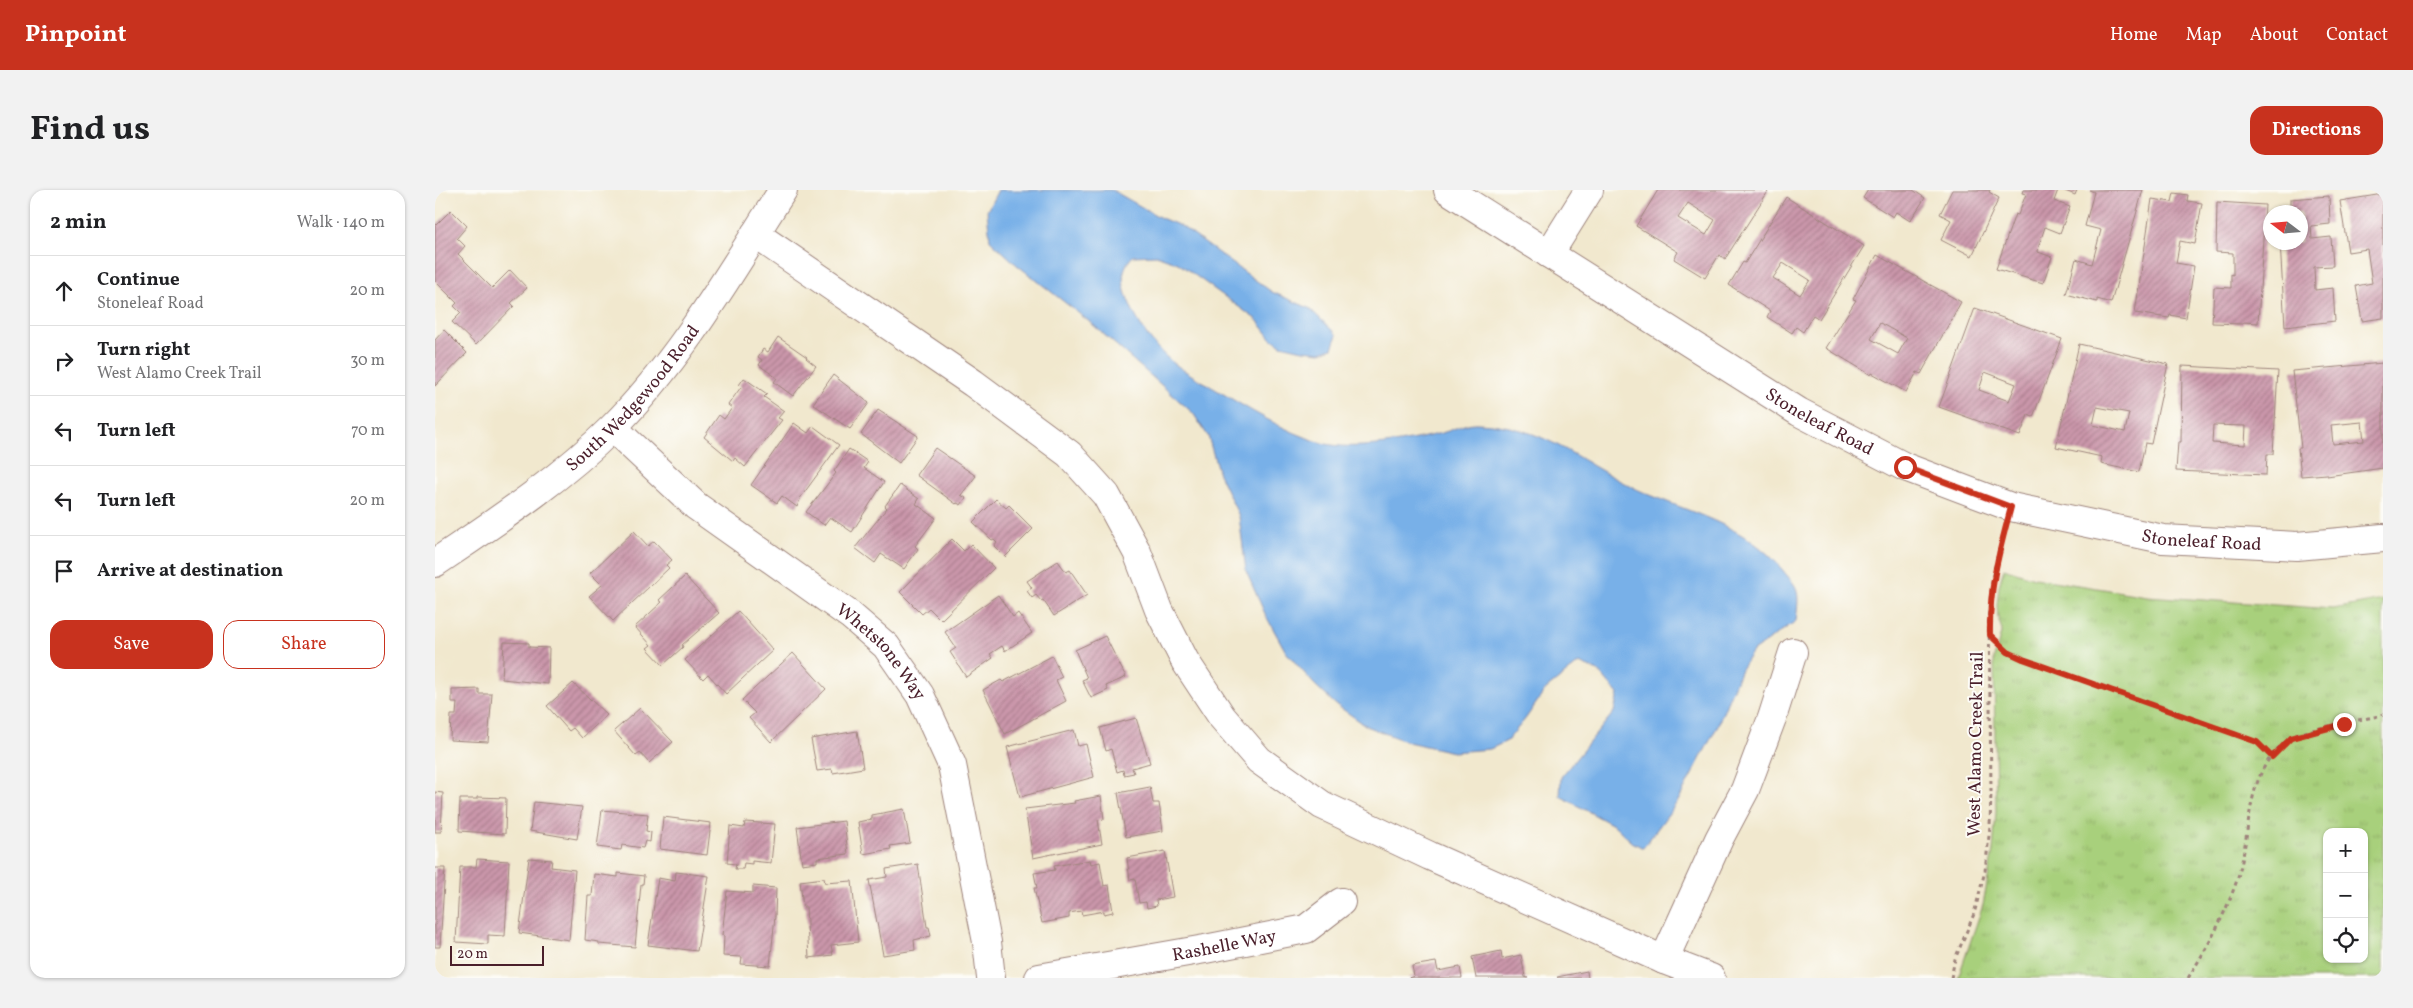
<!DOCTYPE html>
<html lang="en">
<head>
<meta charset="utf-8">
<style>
  :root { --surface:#fff; --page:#f2f2f2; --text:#202124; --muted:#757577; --line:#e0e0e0; --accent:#c8321e }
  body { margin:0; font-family:Vollkorn,serif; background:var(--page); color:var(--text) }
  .controls { position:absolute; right:15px; bottom:15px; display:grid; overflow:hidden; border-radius:10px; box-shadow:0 1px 4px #0004 }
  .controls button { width:45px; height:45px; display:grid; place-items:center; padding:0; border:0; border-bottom:1px solid var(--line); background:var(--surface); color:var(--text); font:25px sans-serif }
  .compass { position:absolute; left:1828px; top:15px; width:45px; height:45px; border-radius:50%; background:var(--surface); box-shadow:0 1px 4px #0004; rotate:286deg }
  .scale { position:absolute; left:15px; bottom:12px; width:94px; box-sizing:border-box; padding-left:5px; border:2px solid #4a1f2b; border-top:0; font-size:14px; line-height:18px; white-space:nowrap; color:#4a1f2b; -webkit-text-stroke:4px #fdfcf7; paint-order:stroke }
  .stop { position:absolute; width:15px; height:15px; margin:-11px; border:4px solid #c8321e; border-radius:50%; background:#fff }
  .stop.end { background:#c8321e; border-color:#fff; box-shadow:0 1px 5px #0008 }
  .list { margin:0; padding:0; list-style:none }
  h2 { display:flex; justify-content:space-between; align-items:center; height:65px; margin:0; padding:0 20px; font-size:21px }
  h2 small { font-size:16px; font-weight:400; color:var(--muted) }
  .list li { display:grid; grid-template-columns:32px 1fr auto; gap:15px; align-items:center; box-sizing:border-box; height:70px; padding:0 20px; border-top:1px solid var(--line) }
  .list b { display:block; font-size:19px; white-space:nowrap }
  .list p { margin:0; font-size:16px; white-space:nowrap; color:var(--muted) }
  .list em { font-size:16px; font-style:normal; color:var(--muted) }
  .actions { display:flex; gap:10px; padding:15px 20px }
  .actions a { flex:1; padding:11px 0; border:1px solid var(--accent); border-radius:15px; text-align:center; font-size:18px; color:var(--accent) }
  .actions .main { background:var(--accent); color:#fff }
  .icon { flex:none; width:28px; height:28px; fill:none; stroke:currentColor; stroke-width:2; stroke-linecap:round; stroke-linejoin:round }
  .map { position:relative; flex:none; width:1948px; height:788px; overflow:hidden; border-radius:15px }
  header { display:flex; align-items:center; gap:30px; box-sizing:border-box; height:70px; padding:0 25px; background:var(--accent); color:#fff }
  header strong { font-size:24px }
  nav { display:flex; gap:28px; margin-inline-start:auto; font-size:18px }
  .intro { display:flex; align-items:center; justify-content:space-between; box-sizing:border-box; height:120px; padding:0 30px }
  h1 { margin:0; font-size:35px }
  .button { padding:12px 22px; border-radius:15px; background:var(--accent); color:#fff; font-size:18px; font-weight:700 }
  main { display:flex; gap:30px; padding:0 30px }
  aside { flex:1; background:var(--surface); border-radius:15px; box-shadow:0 1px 4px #0004 }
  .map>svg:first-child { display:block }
  .grass { fill:url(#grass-tufts); stroke:#797853; fill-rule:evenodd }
  .water { fill:#78b0e8; stroke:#61688a }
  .building { fill:url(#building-hatch); fill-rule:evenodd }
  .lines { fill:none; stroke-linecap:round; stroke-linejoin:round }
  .minor-casing { stroke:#9e847c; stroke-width:30 }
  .path { stroke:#9e847c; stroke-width:3; stroke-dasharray:4 4; stroke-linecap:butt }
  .minor { stroke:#fff; stroke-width:28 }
  .route { stroke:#c8321e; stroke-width:6 }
  .labels { text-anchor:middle; stroke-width:4; stroke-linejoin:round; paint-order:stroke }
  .street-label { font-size:18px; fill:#4a1f2b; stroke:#fdfcf7 }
</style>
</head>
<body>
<header>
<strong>Pinpoint</strong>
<nav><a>Home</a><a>Map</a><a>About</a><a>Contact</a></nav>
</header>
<div class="intro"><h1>Find us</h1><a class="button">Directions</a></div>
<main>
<aside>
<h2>2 min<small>Walk · 140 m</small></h2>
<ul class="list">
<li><svg class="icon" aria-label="ahead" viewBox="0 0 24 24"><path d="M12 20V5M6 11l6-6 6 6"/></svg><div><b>Continue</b><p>Stoneleaf Road</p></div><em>20 m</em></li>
<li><svg class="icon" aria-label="right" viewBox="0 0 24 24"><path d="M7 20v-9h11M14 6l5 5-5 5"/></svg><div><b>Turn right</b><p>West Alamo Creek Trail</p></div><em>30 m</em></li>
<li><svg class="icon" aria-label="left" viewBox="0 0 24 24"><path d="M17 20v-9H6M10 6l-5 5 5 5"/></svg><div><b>Turn left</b></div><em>70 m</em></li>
<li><svg class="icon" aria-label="left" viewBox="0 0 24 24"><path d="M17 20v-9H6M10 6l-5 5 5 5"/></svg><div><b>Turn left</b></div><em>20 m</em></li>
<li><svg class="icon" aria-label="arrive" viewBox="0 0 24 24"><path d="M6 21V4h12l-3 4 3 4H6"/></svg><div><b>Arrive at destination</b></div></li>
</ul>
<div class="actions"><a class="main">Save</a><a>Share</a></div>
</aside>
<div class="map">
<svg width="1948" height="788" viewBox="0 0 1948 788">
  <defs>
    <pattern id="grass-tufts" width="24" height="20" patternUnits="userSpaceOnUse" patternTransform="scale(1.25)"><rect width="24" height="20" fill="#a8d07b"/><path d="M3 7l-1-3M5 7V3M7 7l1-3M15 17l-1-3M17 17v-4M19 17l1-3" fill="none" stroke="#92b26a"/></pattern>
    <pattern id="building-hatch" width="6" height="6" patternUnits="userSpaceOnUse" patternTransform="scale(1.25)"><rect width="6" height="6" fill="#cb97ab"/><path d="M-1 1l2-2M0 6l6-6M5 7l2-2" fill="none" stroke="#a77b8b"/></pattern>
  </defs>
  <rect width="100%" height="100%" fill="#fdfcf7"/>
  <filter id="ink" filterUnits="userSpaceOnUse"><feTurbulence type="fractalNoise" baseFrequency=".02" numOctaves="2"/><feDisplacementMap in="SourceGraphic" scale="10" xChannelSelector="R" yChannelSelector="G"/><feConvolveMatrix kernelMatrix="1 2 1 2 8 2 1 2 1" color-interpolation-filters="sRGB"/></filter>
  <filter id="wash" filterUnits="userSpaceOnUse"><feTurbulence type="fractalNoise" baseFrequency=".0096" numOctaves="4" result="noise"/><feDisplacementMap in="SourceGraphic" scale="20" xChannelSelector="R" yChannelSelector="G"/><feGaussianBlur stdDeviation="1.12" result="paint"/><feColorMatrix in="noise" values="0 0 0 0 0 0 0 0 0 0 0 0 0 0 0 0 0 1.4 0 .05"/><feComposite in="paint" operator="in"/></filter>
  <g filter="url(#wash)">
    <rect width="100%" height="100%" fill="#f1e8ce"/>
    <path class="grass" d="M 1569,378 L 1599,388 L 1712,406 L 1898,419 L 1948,410 L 1948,788 L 1523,788 L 1548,715 L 1558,661 L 1561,622 L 1559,468 L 1567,440 L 1563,428 L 1562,415 L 1564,396 ZM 1892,642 L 1929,642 L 1929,769 L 1892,769 Z"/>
    <path class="water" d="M 563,0 L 677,0 L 726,28 L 746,36 L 837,102 L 874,118 L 902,145 L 897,158 L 886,162 L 868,160 L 846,155 L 836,148 L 822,130 L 743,73 L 721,65 L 698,66 C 684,80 687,95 694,112 C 703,134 718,156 736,171 C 749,182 766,190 780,199 C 814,219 848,241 887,253 C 919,262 978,251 1010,242 C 1020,239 1032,232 1043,233 C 1109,236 1140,269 1195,296 C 1248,322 1313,333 1350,383 C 1354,388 1361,395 1362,401 C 1364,410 1362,421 1361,431 L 1318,461 L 1306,479 L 1282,537 L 1243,611 L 1208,658 L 1197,652 L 1180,636 L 1125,606 L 1126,587 L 1179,522 L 1183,504 L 1163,481 L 1144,473 L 1111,499 L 1091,528 L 1072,551 L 1055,559 L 1018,562 L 973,552 L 933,537 L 900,514 L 879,494 L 851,462 L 831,426 L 811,381 L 804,326 L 784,284 L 773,246 L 758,223 L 656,133 L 582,75 L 555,50 L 552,21 Z"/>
    <g id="blocks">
      <path class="building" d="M 1223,0 L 1334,0 L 1290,69 L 1284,65 L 1270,88 L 1239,69 L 1243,62 L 1201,36 ZM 1253,13 L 1280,30 L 1271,45 L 1243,28 Z
        M 1433,0 L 1478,0 L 1490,8 L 1475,31 L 1461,22 L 1458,27 L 1428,8 Z
        M 1517,0 L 1555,0 L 1554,2 L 1564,8 L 1537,66 L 1506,50 L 1516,30 L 1505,24 Z
        M 1588,0 L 1623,0 L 1619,11 L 1635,17 L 1625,43 L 1610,37 L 1604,55 L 1603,62 L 1617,67 L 1608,93 L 1561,79 L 1580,24 L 1583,25 L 1591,4 L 1587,3 Z
        M 1628,0 L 1642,0 L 1640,5 Z
        M 1654,0 L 1708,0 L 1676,113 L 1662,109 L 1662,112 L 1631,104 L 1641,69 L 1657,74 L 1666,40 L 1650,36 L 1659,2 Z
        M 1739,3 L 1753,5 L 1752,11 L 1767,13 L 1760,54 L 1745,51 L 1741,73 L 1759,76 L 1751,128 L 1735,125 L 1734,128 L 1700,123 L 1717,9 L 1737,12 Z
        M 1948,4 L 1948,128 L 1927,131 L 1921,96 L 1937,93 L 1932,59 L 1913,62 L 1905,11 Z
        M 1894,6 L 1895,34 L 1876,36 L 1877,49 L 1896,47 L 1898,76 L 1879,77 L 1880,100 L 1898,98 L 1900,131 L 1850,137 L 1845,52 L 1866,52 L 1866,22 L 1843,22 L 1842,17 L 1855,16 L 1855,9 Z
        M 1351,7 L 1429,56 L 1384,129 L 1378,125 L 1368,142 L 1361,137 L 1357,143 L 1332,127 L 1335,121 L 1294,95 L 1308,72 L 1310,73 ZM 1348,73 L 1375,90 L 1365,105 L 1338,88 Z
        M 1782,12 L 1830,15 L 1823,133 L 1808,132 L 1808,134 L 1777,133 L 1779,97 L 1796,98 L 1796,84 L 1798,85 L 1798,63 L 1781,62 Z
        M 16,20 L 32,36 L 22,48 L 30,56 L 23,64 L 57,98 L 75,80 L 92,98 L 76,113 L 79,116 L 41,155 L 17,132 L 26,123 L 19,116 L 22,113 L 0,91 L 0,36 Z
        M 1442,65 L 1526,112 L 1486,184 L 1482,182 L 1471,202 L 1437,183 L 1436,185 L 1391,158 L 1421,110 L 1418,109 ZM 1445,133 L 1472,148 L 1463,164 L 1436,149 Z
        M 1540,118 L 1627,149 L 1598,227 L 1593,225 L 1585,246 L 1504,217 ZM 1550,182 L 1581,194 L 1574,211 L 1544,200 Z
        M 9,140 L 32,163 L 0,196 L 0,150 Z
        M 343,147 L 372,167 L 371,168 L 381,176 L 358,206 L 339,192 L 342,188 L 324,175 L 327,170 L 323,167 L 328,159 L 333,162 Z
        M 1644,154 L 1733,174 L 1716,254 L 1710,253 L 1704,282 L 1666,274 L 1667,267 L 1621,257 ZM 1662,217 L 1694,223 L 1690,242 L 1658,235 Z
        M 1948,173 L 1948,278 L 1892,286 L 1892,284 L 1866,286 L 1863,258 L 1866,258 L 1857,181 ZM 1927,232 L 1929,251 L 1898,254 L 1896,235 Z
        M 1747,176 L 1843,181 L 1838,264 L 1832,264 L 1831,285 L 1741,281 L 1743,252 L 1746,252 ZM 1778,235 L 1811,236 L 1810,255 L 1777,253 Z
        M 398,185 L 434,213 L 415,239 L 378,214 Z
        M 309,188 L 332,204 L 329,207 L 349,221 L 343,228 L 347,230 L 310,277 L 300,268 L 298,271 L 269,247 L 284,225 L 289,229 L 297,218 L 293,215 L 306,197 L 304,195 Z
        M 443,220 L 483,246 L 464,273 L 426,244 Z
        M 359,233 L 373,243 L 378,236 L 404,255 L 366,307 L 362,317 L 347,306 L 342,313 L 316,295 Z
        M 500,258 L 541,286 L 526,305 L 531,308 L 526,315 L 522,313 L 521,314 L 481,285 Z
        M 414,259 L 433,272 L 429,278 L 449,292 L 417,342 L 395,327 L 389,335 L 371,322 L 401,283 L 399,281 Z
        M 465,295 L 484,309 L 481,314 L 501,328 L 480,356 L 483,359 L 469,379 L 446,364 L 440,373 L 420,358 L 452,318 L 450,316 Z
        M 561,309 L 571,318 L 574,315 L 598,339 L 570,367 L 559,356 L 562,352 L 559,349 L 557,350 L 538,332 Z
        M 199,341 L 213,356 L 219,351 L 237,370 L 231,375 L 234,378 L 178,431 L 154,406 L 167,395 L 155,383 Z
        M 517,349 L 529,361 L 536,354 L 559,378 L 506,430 L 494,418 L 487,424 L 465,402 Z
        M 623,371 L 631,382 L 635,380 L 652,405 L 619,426 L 608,410 L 606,411 L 601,405 L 597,408 L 592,401 L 597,398 L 592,391 Z
        M 250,386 L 284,423 L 247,455 L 248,457 L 228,475 L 212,458 L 216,455 L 200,437 L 227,412 L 224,410 Z
        M 563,405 L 578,427 L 583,423 L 597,443 L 570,461 L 567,456 L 555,464 L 558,468 L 531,487 L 515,462 L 521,458 L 510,442 Z
        M 303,421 L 338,460 L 291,504 L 273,484 L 268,489 L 250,470 Z
        M 670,446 L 691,487 L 671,496 L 673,500 L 656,508 L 647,490 L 652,488 L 640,460 Z
        M 69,452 L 94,453 L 94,457 L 114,458 L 113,494 L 67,489 Z
        M 358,463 L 391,499 L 336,552 L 314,528 L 320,523 L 307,510 Z
        M 617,466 L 627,487 L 621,490 L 631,511 L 570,544 L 548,500 L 566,490 L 568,492 Z
        M 138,493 L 172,525 L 147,548 L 138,538 L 134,541 L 112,516 Z
        M 44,499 L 44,504 L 57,504 L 53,552 L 15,550 L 16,525 L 21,525 L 22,513 L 17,513 L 17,500 Z
        M 205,518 L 238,552 L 214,573 L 205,563 L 201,566 L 179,541 Z
        M 701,528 L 715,573 L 697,578 L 699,583 L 689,585 L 688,580 L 682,582 L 676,559 L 671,561 L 665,538 Z
        M 639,540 L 643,556 L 651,554 L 659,587 L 585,607 L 572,557 Z
        M 422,541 L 428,578 L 398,583 L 397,579 L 382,581 L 376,549 Z
        M 715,597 L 718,613 L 724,613 L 728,641 L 691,647 L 683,603 Z
        M 0,602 L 8,603 L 6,642 L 0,642 Z
        M 666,606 L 669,629 L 663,630 L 667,654 L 598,668 L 590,619 L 640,613 L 639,611 Z
        M 42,607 L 71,608 L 70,644 L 24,641 L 25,609 L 42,609 Z
        M 99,612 L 147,617 L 142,649 L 95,641 Z
        M 469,619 L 475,653 L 455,656 L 456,659 L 428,664 L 423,632 L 437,629 L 437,625 Z
        M 167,620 L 213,624 L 211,641 L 216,642 L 215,652 L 210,651 L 208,658 L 187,655 L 186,660 L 162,657 Z
        M 228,627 L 276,633 L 272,665 L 225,659 Z
        M 409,631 L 413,664 L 382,668 L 382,672 L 367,674 L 362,637 Z
        M 310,632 L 340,634 L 336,673 L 317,671 L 317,674 L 309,673 L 308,679 L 300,679 L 301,674 L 292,673 L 295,636 L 309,638 Z
        M 730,661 L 738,707 L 721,710 L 722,716 L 712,718 L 711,712 L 704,713 L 700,689 L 695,690 L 692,668 Z
        M 94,668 L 117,670 L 116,677 L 140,680 L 134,750 L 84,743 Z
        M 42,669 L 74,671 L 70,746 L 53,745 L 53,754 L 21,752 L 25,677 L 41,677 Z
        M 655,670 L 656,674 L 665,672 L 669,696 L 674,695 L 678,722 L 669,724 L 669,721 L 647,725 L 646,721 L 634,723 L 634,728 L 607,733 L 599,698 L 602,698 L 599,683 L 620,680 L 619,676 Z
        M 483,674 L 492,737 L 494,737 L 496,746 L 479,750 L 480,760 L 448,765 L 434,690 L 452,687 L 451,679 Z
        M 0,678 L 10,678 L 5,757 L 0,757 Z
        M 241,682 L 274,686 L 262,761 L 213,755 L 223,688 L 240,691 Z
        M 183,683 L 209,686 L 208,694 L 206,694 L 200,757 L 164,754 L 164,752 L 150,750 L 153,706 L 157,706 L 159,684 L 183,687 Z
        M 389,688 L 390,693 L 417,691 L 423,752 L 396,755 L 398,765 L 374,768 L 371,717 L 368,717 L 365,691 Z
        M 318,696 L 341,698 L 340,726 L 335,776 L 306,774 L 307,767 L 288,766 L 289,746 L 287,745 L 292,701 L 318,703 Z
        M 1066,761 L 1067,769 L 1086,765 L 1090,787 L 1093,788 L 1041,788 L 1037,767 Z
        M 1001,772 L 1003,781 L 1025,777 L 1027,788 L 973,788 L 979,786 L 977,776 Z
        M 1152,781 L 1153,788 L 1123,788 L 1122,787 Z"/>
    </g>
  </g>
  <g filter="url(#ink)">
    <use href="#blocks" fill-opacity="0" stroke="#9e847c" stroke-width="1"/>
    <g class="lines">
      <defs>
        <g id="minor">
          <path id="s1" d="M 1013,0 L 1364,222 L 1470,277 L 1576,317 L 1728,349 L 1862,356 L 1948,348"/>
          <path d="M 320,44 L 538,193 L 634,264 L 671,305 L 702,362 L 724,420 L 750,471 L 787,527 L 824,570 L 887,615 L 995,666 L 1229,770 L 1276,788"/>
          <path d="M 1114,64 L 1154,0"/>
          <path id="s2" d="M 178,238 L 261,316 L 415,425 L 451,456 L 485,505 L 517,575 L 552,752 L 556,788"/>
          <path id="s3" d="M 0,373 C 62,331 125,290 178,237 C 247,168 296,81 348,0"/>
          <path d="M 1229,770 L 1284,649 L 1310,600 L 1337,528 L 1358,462"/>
          <path id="s4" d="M 604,788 L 770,759 L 871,739 L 906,712"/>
        </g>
      </defs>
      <use href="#minor" class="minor-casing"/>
      <path class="path" d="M 1555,445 L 1573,462 L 1588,469 L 1798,543 L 1822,552 L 1837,567
        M 1516,788 L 1520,769 L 1539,724 L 1550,681 L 1555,637 L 1556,601 L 1554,424 L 1558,385 L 1568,346
        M 1753,788 C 1773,757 1790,725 1802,690 C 1818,643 1807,580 1856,548 C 1872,538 1927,530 1948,525"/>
      <use href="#minor" class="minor"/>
    </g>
  </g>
  <g class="lines" filter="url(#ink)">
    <path class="route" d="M 1470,277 L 1576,317 C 1564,363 1554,396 1555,445 L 1573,462 L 1588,469 L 1822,552 L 1837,567 L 1856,548 L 1909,534"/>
  </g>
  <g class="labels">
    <g class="street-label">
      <text dy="6" stroke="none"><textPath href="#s3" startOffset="259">South Wedgewood Road</textPath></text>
      <text dy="6" stroke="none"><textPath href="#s1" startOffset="438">Stoneleaf Road</textPath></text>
      <text dy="6" stroke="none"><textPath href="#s1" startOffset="842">Stoneleaf Road</textPath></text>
      <text dy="6" stroke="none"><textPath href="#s2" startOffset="351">Whetstone Way</textPath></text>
      <text transform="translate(1540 554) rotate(-89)" y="6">West Alamo Creek Trail</text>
      <text dy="6" stroke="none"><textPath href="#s4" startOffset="188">Rashelle Way</textPath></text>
    </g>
  </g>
</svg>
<div class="controls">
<button>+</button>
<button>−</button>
<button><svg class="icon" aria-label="locate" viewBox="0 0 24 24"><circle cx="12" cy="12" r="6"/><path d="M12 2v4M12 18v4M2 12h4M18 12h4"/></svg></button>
</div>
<svg class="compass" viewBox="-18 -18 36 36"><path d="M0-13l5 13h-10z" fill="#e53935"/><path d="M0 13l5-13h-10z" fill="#757577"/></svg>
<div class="scale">20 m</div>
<div class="stop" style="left:1470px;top:277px"></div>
<div class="stop end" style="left:1909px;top:534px"></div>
</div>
</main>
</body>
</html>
